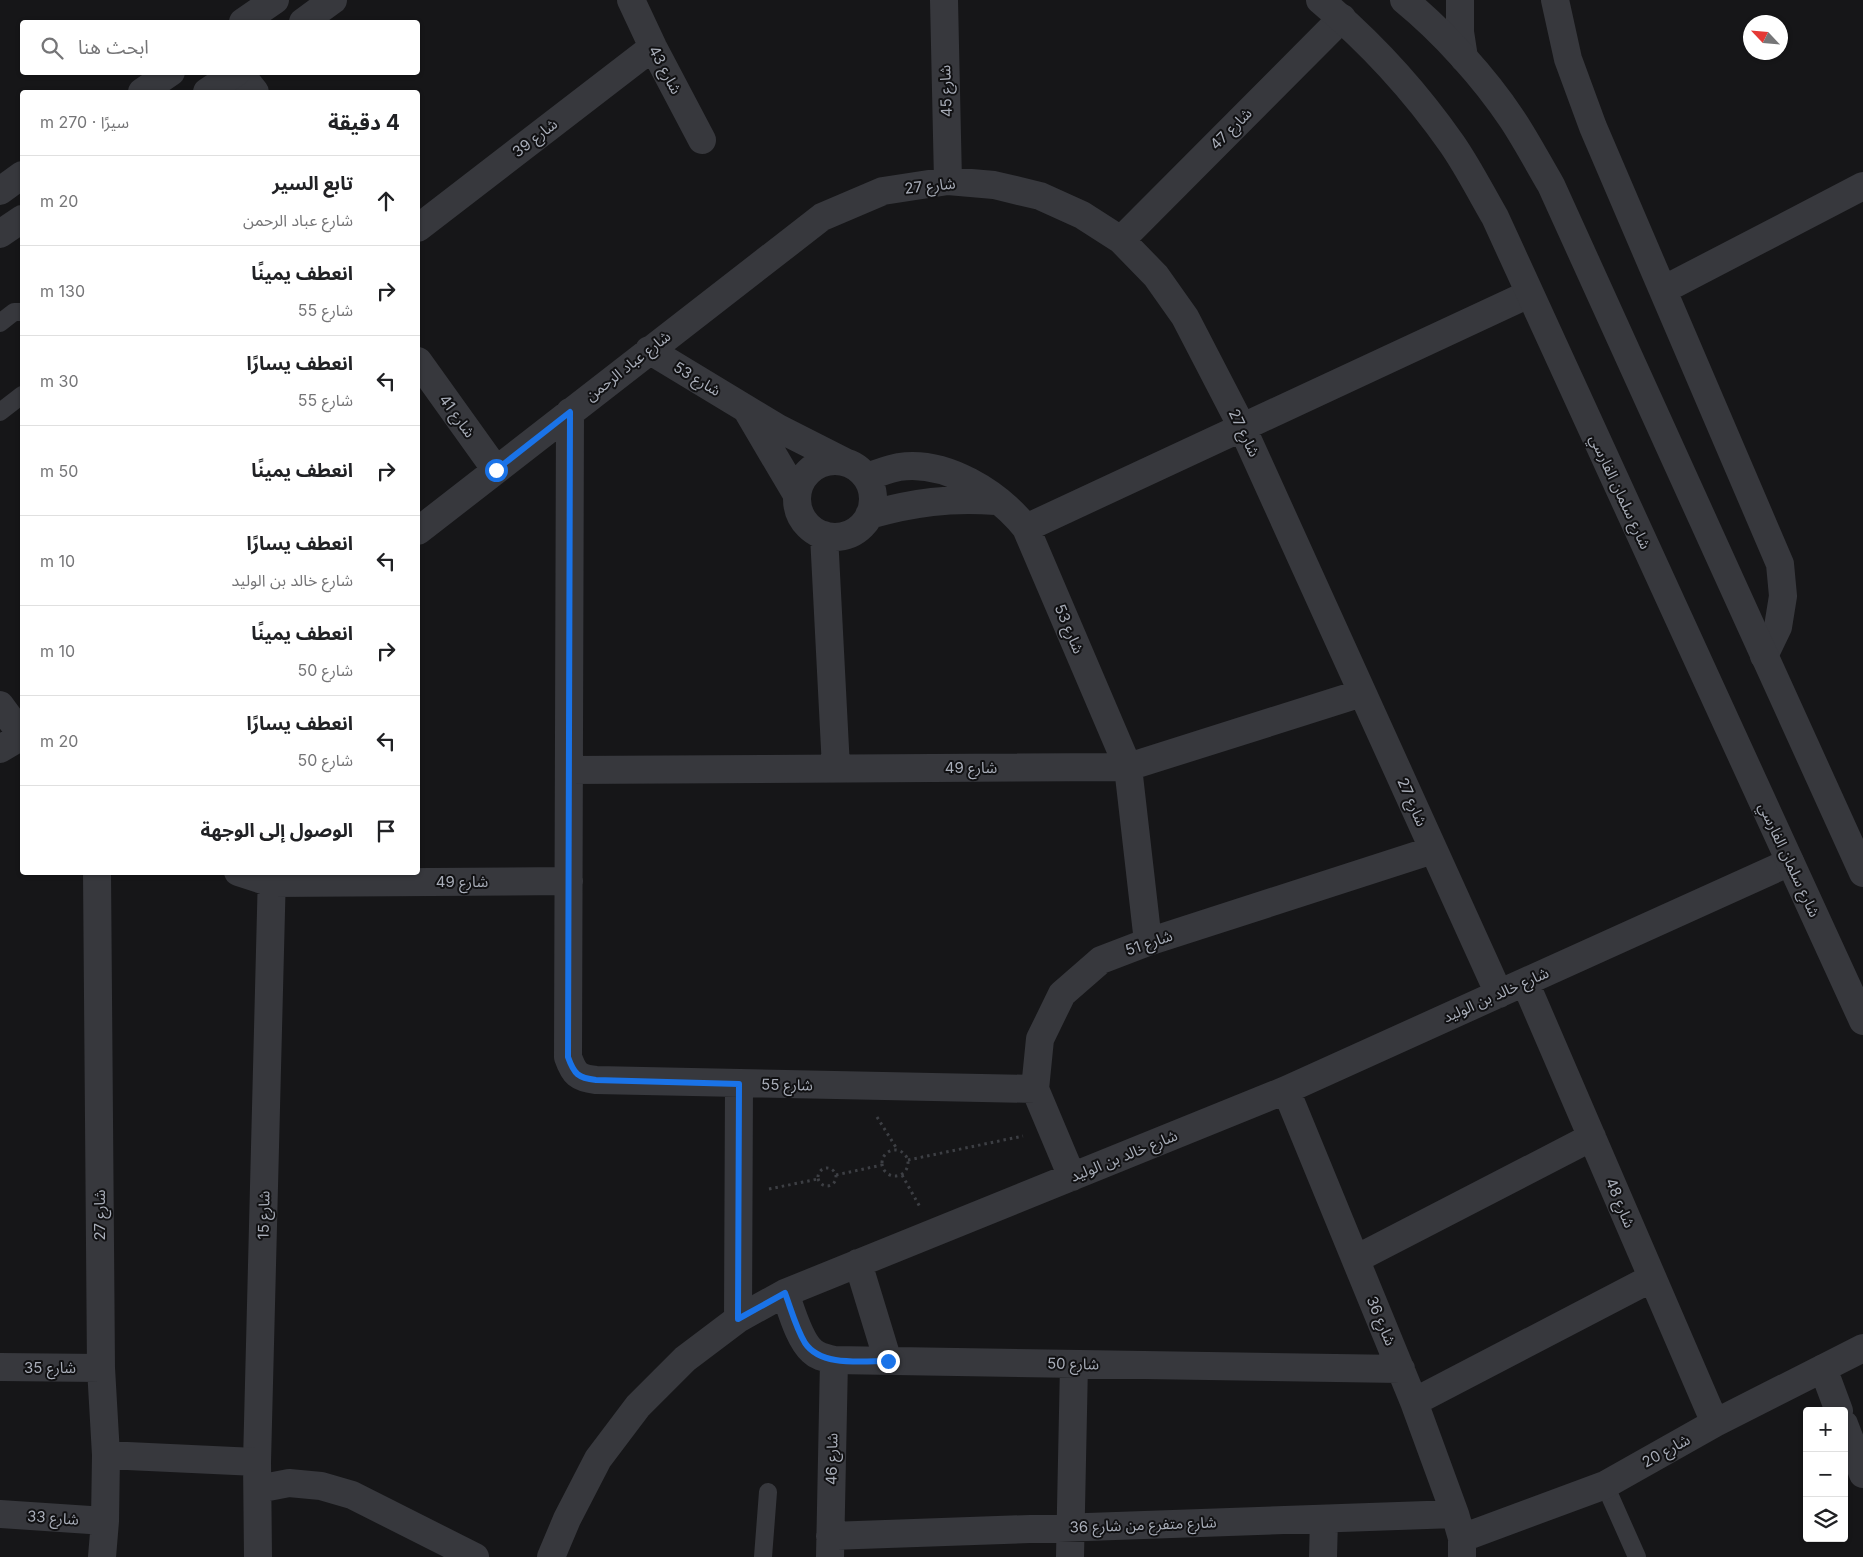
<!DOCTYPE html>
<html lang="ar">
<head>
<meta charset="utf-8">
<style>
  :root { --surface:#fff; --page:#f6f6f6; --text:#202124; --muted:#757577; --line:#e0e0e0 }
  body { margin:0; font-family:Inter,"Noto Sans Arabic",sans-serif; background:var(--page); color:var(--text); direction:rtl }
  .controls { position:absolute; right:15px; bottom:15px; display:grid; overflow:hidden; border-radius:5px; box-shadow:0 1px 4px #0004 }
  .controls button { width:45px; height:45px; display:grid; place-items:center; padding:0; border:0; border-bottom:1px solid var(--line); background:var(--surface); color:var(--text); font:25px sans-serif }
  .compass { position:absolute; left:1743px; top:15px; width:45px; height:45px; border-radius:50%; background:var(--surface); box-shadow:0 1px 4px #0004; rotate:296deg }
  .stop { position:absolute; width:15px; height:15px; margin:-11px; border:4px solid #1a73e8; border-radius:50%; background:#fff }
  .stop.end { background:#1a73e8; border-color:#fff; box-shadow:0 1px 5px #0008 }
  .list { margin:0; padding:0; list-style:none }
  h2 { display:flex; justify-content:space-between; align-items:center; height:65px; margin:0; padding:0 20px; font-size:21px }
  h2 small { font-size:16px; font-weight:400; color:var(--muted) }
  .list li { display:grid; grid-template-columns:32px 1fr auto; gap:15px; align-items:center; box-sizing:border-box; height:90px; padding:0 20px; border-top:1px solid var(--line) }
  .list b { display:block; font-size:19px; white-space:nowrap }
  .list p { margin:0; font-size:16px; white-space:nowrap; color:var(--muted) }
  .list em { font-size:16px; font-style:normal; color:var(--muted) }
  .icon { flex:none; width:28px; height:28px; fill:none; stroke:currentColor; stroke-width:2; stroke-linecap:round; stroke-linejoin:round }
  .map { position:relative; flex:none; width:1863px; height:1557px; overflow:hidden; direction:ltr }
  .search { position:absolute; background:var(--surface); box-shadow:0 1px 4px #0004; left:20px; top:20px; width:400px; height:55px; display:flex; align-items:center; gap:12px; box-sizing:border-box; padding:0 18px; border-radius:5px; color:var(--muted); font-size:19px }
  .panel { position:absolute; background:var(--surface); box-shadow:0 1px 4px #0004; left:20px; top:90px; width:400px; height:785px; border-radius:5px; direction:rtl }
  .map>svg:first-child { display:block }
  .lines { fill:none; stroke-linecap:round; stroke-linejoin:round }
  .path { stroke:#3d3f44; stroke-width:3; stroke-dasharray:2.5 4; stroke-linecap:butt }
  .service { stroke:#37383d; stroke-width:18 }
  .minor { stroke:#37383d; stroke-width:28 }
  .tertiary { stroke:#37383d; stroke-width:28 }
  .route { stroke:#1a73e8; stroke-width:6 }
  .labels { text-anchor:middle; stroke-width:4; stroke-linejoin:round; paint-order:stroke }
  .street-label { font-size:15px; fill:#a8adb8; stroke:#111113 }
</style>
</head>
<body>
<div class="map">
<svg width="1863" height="1557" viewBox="0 0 1863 1557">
  <rect width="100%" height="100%" fill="#161618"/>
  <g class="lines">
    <path class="path" d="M 877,1117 L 897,1149
      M882 1163a13 13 0 1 1 26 0a13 13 0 1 1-26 0Z
      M 908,1160 L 1023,1136
      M818 1177a9 9 0 1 1 18 0a9 9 0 1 1-18 0Z
      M 836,1175 L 882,1165
      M 902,1175 L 920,1207
      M 769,1189 L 818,1179"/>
    <path class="service" d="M 0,323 L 14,312 L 22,312
      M 0,412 L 22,395
      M 1605,1485 L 1637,1557
      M 763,1557 L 768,1492"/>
    <path class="minor" d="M 631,0 L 653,47 L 702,140
      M 944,0 L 948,181
      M 1460,0 L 1460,32 L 1464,58
      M 1555,0 L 1568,59 L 1593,127 L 1780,564 L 1783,596 L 1778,627 L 1764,656
      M 239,72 L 255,92
      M 418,228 L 653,47
      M 1121,240 L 1342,18
      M 1663,290 L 1863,186
      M 649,350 L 778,428 L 845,462
      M 418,361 L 496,470
      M 570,412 L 568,1057 C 574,1074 578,1078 596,1080 L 1035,1089
      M 748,412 L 797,495
      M797 499a38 38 0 1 1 76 0a38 38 0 1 1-76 0Z
      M 866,477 C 877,474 888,469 899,467 C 946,460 998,493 1026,528 L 1128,767 L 1148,942
      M 869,515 C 915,502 949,498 996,501
      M 1026,528 L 1529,294
      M 418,531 L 822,217 L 883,191 L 948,181 L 994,185 L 1040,196 L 1082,215 L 1121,240 L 1156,276 L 1185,317 L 1242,427 L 1499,994
      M 824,535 L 836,768
      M 0,705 L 22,735
      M 0,749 L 22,736
      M 569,770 L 1128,767 L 1362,693
      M 97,872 L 101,1368 L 106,1455 L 105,1521 L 102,1557
      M 238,872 L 272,883 L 569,881
      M 1525,982 L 1715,1423
      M 1286,1090 L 1414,1402 L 1455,1514 L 1462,1538 L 1462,1557
      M 1072,1177 L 1035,1089 L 1040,1039 L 1062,994 L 1101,960 L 1148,942 L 1433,850
      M 1356,1259 L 1592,1137
      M 858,1263 L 888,1361
      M 785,1293 C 791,1309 799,1340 812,1351 C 818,1357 826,1358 834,1360 L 1401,1369
      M 738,1319 L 739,1085
      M 0,1367 L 101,1368
      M 1823,1368 L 1839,1411
      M 1414,1402 L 1652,1278
      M 1844,1424 L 1863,1474
      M 106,1455 L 257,1462
      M 258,1489 L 289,1483 L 321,1486 L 352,1495 L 475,1557
      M 0,1514 L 105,1521
      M 830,1536 L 1455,1514
      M 1462,1538 L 1605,1485 L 1715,1423 L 1863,1348
      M 258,1557 L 257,1462 L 272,872
      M 551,1557 L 567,1519 L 598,1459 L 638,1406 L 685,1359 L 738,1319 L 785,1293 L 1286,1090 L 1790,862
      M 830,1557 L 834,1360
      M 1070,1557 L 1074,1364
      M 1323,1557 L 1324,1519"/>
    <path class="tertiary" d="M 1320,0 C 1370,42 1415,91 1452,144 C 1468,167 1481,193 1495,217 L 1863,1021
      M 1404,0 C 1443,32 1484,77 1512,119 C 1526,140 1538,163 1551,185 L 1863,873
      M 243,22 L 275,0
      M 303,22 L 333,0
      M 142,92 L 171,72
      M 207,92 L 237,72
      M 0,191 L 22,175
      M 0,234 L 22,219"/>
  </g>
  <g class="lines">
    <path class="route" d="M 496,470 L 570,412 L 568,1057 C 574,1074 578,1078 596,1080 L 739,1084 L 738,1319 L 785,1293 C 791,1309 796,1328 805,1343 C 821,1367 862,1361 888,1361"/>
  </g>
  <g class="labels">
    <g class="street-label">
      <text transform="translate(665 70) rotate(62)" y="5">شارع 43</text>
      <text transform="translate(946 91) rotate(-92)" y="5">شارع 45</text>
      <text transform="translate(1231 129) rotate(-45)" y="5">شارع 47</text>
      <text transform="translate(535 138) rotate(-38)" y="5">شارع 39</text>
      <text transform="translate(930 186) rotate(-6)" y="5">شارع 27</text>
      <text transform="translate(628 366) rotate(-38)" y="5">شارع عباد الرحمن</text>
      <text transform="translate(697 379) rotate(31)" y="5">شارع 53</text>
      <text transform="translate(457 416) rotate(54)" y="5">شارع 41</text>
      <text transform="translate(1244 433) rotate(64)" y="5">شارع 27</text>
      <text transform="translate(1620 492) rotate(65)" y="5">شارع سلمان الفارسي</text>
      <text transform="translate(1069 629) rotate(67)" y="5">شارع 53</text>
      <text x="971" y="773">شارع 49</text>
      <text transform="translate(1412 802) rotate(66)" y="5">شارع 27</text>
      <text transform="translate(1789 860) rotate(65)" y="5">شارع سلمان الفارسي</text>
      <text x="462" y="887">شارع 49</text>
      <text transform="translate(1149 943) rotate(-19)" y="5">شارع 51</text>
      <text transform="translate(1496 995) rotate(-24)" y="5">شارع خالد بن الوليد</text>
      <text transform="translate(787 1085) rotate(1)" y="5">شارع 55</text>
      <text transform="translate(1124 1156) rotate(-22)" y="5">شارع خالد بن الوليد</text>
      <text transform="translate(1620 1203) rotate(67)" y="5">شارع 48</text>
      <text transform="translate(100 1215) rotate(-90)" y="5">شارع 27</text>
      <text transform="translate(264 1215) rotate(-89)" y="5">شارع 15</text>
      <text transform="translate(1381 1321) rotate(67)" y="5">شارع 36</text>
      <text transform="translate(1073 1364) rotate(1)" y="5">شارع 50</text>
      <text x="50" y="1373">شارع 35</text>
      <text transform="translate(1666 1451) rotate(-29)" y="5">شارع 20</text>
      <text transform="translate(832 1459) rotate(-89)" y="5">شارع 46</text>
      <text transform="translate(53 1518) rotate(4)" y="5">شارع 33</text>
      <text transform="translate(1143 1525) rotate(-2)" y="5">شارع متفرع من شارع 36</text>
    </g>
  </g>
</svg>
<div class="controls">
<button>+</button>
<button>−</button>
<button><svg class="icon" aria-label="layers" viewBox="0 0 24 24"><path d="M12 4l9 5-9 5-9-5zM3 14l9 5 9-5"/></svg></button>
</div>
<svg class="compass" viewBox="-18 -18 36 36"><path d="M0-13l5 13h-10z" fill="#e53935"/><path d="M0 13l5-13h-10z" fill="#757577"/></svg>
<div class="stop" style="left:496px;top:470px"></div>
<div class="stop end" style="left:888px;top:1361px"></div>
<div class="search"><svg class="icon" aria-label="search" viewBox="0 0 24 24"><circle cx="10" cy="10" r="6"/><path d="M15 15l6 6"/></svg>ابحث هنا</div>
<section class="panel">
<h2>4 دقيقة<small>سيرًا · 270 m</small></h2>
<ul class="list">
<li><svg class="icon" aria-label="ahead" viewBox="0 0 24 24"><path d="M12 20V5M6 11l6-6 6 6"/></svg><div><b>تابع السير</b><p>شارع عباد الرحمن</p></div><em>20 m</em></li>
<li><svg class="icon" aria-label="right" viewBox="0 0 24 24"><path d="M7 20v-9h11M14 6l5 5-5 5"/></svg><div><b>انعطف يمينًا</b><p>شارع 55</p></div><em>130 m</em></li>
<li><svg class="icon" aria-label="left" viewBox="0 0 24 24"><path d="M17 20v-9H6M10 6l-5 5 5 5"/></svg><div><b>انعطف يسارًا</b><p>شارع 55</p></div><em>30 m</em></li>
<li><svg class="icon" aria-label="right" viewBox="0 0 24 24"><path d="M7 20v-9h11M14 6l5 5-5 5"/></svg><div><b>انعطف يمينًا</b></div><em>50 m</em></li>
<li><svg class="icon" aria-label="left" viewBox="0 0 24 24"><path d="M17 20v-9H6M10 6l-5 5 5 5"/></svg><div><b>انعطف يسارًا</b><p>شارع خالد بن الوليد</p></div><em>10 m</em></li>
<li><svg class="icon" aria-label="right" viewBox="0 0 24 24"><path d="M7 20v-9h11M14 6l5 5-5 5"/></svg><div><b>انعطف يمينًا</b><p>شارع 50</p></div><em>10 m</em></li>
<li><svg class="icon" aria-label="left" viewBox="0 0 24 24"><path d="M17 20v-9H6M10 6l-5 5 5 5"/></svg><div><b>انعطف يسارًا</b><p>شارع 50</p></div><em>20 m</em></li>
<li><svg class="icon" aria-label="arrive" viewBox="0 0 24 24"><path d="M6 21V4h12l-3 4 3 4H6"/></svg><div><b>الوصول إلى الوجهة</b></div></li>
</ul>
</section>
</div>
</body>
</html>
